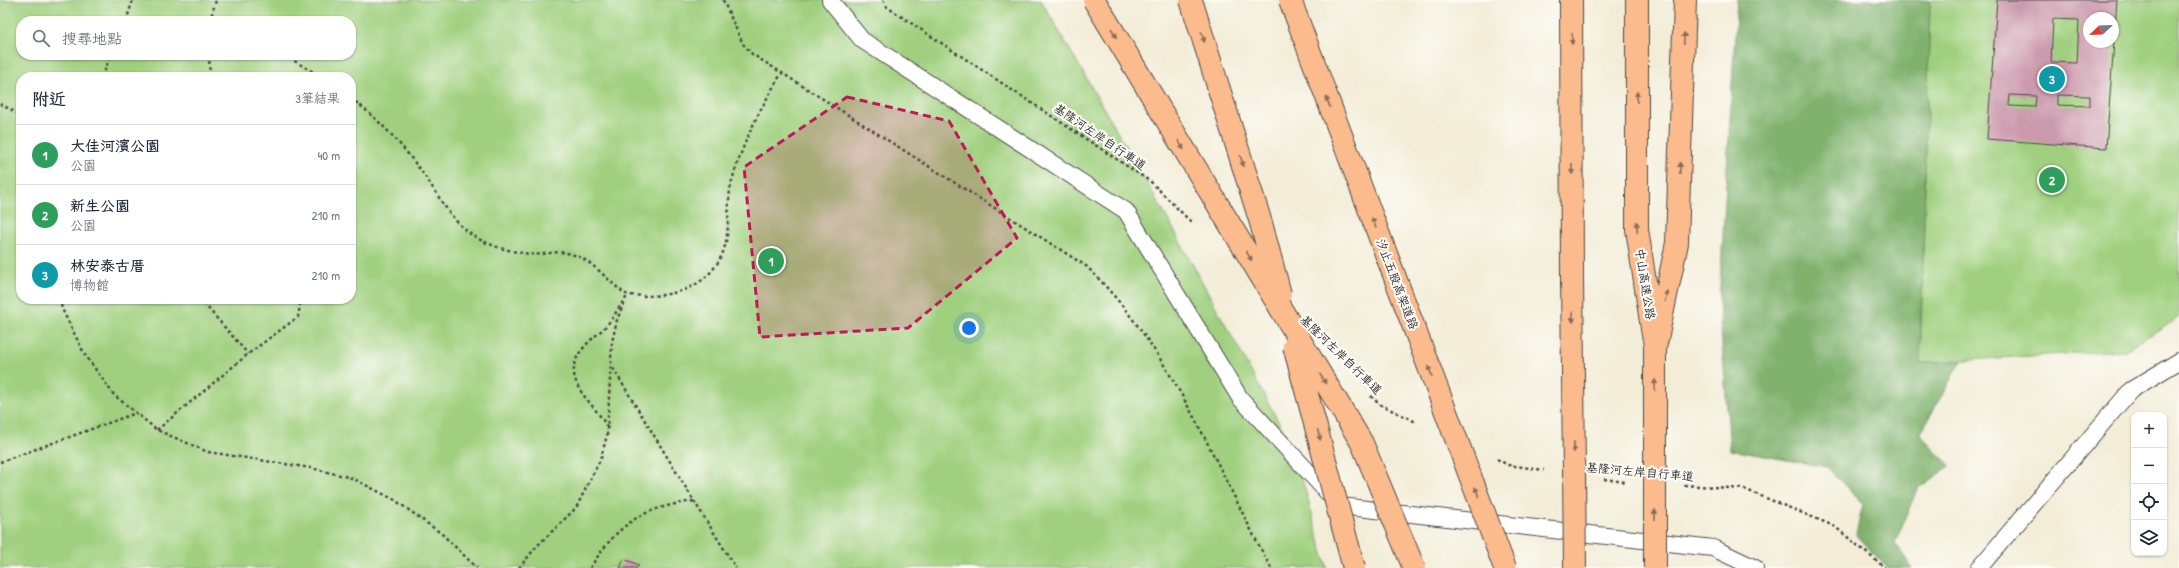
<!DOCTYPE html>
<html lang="zh-TW">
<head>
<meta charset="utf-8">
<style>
  :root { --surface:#fff; --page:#f6f6f7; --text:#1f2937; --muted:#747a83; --line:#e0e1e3; --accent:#d1495b }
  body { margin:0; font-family:"Patrick Hand","LXGW WenKai TC",sans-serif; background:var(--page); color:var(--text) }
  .controls { position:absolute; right:12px; bottom:12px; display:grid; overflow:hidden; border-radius:8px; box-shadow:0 1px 3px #0004 }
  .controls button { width:36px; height:36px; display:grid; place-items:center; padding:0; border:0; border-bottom:1px solid var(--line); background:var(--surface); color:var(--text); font:20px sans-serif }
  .compass { position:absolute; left:2083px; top:12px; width:36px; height:36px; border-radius:50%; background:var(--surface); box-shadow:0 1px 3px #0004; rotate:247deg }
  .you { position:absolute; left:969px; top:328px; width:14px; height:14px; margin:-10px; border:3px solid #fff; border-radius:50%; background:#1a73e8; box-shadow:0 0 0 6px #1a73e833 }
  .badge { display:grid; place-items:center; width:26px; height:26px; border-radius:50%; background:var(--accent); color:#fff; font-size:13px; font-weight:700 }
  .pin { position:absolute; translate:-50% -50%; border:2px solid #fff; box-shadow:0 1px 4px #0006 }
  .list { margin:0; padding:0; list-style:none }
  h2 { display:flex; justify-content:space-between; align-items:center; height:52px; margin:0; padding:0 16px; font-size:17px }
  h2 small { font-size:13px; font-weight:400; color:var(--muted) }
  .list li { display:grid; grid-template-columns:26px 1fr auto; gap:12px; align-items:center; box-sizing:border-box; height:60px; padding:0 16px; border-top:1px solid var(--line) }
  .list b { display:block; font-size:15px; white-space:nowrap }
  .list p { margin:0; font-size:13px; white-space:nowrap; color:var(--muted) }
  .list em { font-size:13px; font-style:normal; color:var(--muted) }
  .icon { flex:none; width:22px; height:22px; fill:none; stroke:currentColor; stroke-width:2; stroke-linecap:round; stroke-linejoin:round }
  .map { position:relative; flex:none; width:2179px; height:568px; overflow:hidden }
  .search { position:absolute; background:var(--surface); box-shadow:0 1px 3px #0004; left:16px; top:16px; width:340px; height:44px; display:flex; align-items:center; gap:10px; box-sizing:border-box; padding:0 14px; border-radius:16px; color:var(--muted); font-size:15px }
  .panel { position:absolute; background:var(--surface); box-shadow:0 1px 3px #0004; left:16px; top:72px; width:340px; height:232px; border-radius:16px }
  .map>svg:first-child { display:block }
  .green { fill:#a0d07f; stroke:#667e55; fill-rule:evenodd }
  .forest { fill:#80b26e; stroke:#566e4c }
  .building { fill:#cc9aad; fill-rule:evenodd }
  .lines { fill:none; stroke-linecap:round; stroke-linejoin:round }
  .service-casing { stroke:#494845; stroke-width:18 }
  .motorway-casing { stroke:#494845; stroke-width:24 }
  .path { stroke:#494845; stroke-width:2.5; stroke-dasharray:3 3; stroke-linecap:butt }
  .service { stroke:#fff; stroke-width:16 }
  .motorway { stroke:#fbbb8d; stroke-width:22 }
  .motorway-bridge-casing { stroke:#494845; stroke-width:24; stroke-linecap:butt }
  .motorway-bridge { stroke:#fbbb8d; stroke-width:22 }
  .oneway { fill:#896c57 }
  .marked { fill:#c2185b; fill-opacity:0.2; stroke:#c2185b; stroke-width:3; stroke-dasharray:8 5; stroke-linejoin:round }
  .labels { text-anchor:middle; stroke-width:4; stroke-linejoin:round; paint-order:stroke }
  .street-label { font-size:12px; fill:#2b2b2b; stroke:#fdfcf7 }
</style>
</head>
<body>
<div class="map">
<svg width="2179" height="568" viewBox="0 0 2179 568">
  <rect width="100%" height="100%" fill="#fdfcf7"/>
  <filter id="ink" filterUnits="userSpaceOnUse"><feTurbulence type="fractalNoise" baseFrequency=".025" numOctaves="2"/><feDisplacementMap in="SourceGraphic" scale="8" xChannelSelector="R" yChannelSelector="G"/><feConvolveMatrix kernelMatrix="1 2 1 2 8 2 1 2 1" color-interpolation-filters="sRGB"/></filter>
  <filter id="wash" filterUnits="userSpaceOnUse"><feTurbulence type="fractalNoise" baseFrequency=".012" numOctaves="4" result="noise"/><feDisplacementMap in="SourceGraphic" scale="16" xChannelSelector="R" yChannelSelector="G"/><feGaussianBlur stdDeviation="0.9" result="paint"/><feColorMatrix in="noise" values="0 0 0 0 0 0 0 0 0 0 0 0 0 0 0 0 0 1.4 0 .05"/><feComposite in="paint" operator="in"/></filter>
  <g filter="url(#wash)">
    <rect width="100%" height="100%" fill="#f3edd8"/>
    <path class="green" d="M 0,0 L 1041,0 L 1170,223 L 1294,450 L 1327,568 L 0,568 ZM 21,21 L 351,21 L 351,55 L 21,55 ZM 21,77 L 351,77 L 351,299 L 21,299 Z
      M 1930,0 L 2179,0 L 2179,317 L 2126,350 L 1920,363 ZM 2089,18 L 2113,18 L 2113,42 L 2089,42 Z"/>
    <path class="forest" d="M 1737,0 L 1930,0 L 1920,363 L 1961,361 L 1920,434 L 1950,466 L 1917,489 L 1895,543 L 1912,568 L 1887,568 L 1856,534 L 1863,504 L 1827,467 L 1730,450 L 1719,302 Z"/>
    <g id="blocks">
      <path class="building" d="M 1997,0 L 2117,0 L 2114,40 L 2113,18 L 2089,18 L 2089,42 L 2114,42 L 2106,148 L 1987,139 ZM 2053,19 L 2079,20 L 2077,63 L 2051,62 ZM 2010,95 L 2036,96 L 2035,107 L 2009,106 ZM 2057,95 L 2090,96 L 2090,106 L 2057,105 Z
        M 624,559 L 639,565 L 637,568 L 620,568 Z"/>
    </g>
  </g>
  <g filter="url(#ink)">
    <use href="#blocks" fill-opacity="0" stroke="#494845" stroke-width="1"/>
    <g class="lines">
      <defs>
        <path id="service" d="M 830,0 L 862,40 L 1126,211 L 1240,398 L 1340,506 L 1713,548 L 1755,568
          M 1979,568 L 2131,390 L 2179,361"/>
        <path id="motorway" d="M 1571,0 L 1572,278
          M 1637,0 L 1637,229 L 1653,335
          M 1655,348 L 1677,243 L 1685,0"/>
      </defs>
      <use href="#service" class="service-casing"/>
      <use href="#motorway" class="motorway-casing"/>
      <path class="path" d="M 723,0 L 743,44 L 752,54 L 1086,266 C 1172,349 1215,465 1271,568
        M 883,0 L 887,7 L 1151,182 L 1192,223
        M 126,21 L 133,0
        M 210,21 L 216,0
        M 209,55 L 210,77
        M 284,55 L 322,77
        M 102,77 L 111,55
        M 351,98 C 377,118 399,141 418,167 C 435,188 447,216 468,232 C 485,245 510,252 531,254 C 542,256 556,250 567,253 C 593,258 607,282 626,294 C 630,296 638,295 643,296 C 670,296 696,291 714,268 C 734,243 725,213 731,185 C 741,145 760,109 781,74
        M 0,104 L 21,115
        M 60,299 L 62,309 L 85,355 L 114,395 L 157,430 L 208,452 L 311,468 L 352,478 L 395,500 L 442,534 L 477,568
        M 200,299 L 248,354
        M 1371,396 L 1379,404 L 1416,422
        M 607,427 C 599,411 582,397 577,384 C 565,357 590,342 606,326 C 613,318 618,309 624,300
        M 157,430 L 248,354 L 298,317 L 301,299
        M 1497,459 L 1508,465 L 1544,470
        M 0,462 L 136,413
        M 1604,479 L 1625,482
        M 1684,485 L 1744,489 L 1834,526 L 1885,568
        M 694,501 L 736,568
        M 519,568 L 536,547 L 576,508 L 601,458 L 607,435 L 612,342 L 617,320 L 627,295
        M 590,568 C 619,523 641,508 694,501 L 611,365"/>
      <use href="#service" class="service"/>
      <use href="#motorway" class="motorway"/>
      <defs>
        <path id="motorway-bridge" d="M 1094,0 L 1362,443 L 1414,568
          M 1191,0 L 1261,223 L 1280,294
          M 1290,0 L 1505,568
          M 1572,278 L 1575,568
          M 1294,346 L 1354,568
          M 1655,568 L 1655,348"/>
      </defs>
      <use href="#motorway-bridge" class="motorway-bridge-casing"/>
      <use href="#motorway-bridge" class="motorway-bridge"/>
    </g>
    <defs><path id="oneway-solid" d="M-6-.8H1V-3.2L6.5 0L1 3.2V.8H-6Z"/></defs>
    <g class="oneway">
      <use href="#oneway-solid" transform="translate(1114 33) rotate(59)"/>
      <use href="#oneway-solid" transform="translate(1203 37) rotate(73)"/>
      <use href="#oneway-solid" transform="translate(1684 38) rotate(-88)"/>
      <use href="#oneway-solid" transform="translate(1572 39) rotate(90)"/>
      <use href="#oneway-solid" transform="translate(1637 97) rotate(-90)"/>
      <use href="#oneway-solid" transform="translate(1328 102) rotate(-111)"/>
      <use href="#oneway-solid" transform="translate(1181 145) rotate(59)"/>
      <use href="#oneway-solid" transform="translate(1242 161) rotate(73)"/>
      <use href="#oneway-solid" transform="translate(1680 168) rotate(-88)"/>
      <use href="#oneway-solid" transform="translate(1572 169) rotate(90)"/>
      <use href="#oneway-solid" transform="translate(1374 223) rotate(-111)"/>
      <use href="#oneway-solid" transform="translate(1637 227) rotate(-93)"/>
      <use href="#oneway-solid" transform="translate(1249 256) rotate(59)"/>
      <use href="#oneway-solid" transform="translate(1666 296) rotate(-78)"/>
      <use href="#oneway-solid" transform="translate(1573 317) rotate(90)"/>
      <use href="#oneway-solid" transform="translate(1430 371) rotate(-111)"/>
      <use href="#oneway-solid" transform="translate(1323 379) rotate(59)"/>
      <use href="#oneway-solid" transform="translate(1655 385) rotate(-90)"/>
      <use href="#oneway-solid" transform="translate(1319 435) rotate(75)"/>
      <use href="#oneway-solid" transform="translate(1574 447) rotate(90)"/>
      <use href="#oneway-solid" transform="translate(1477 492) rotate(-111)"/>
      <use href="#oneway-solid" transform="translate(1655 515) rotate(-90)"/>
    </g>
  </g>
  <path class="marked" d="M 847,97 L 949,121 L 1017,238 L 908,328 L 760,337 L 744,167 Z"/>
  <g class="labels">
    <g class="street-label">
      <text transform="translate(1100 137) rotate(34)" y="4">基隆河左岸自行車道</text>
      <text transform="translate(1397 284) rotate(69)" y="4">汐止五股高架道路</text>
      <text transform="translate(1645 284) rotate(81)" y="4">中山高速公路</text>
      <text transform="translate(1341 355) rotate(44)" y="4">基隆河左岸自行車道</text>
      <text transform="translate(1640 472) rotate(5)" y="4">基隆河左岸自行車道</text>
    </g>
  </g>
</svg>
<div class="controls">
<button>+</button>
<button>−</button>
<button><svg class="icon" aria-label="locate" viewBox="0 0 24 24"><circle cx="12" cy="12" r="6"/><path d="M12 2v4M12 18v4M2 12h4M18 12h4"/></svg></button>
<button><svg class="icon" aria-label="layers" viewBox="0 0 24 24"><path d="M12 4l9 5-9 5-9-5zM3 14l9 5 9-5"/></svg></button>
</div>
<svg class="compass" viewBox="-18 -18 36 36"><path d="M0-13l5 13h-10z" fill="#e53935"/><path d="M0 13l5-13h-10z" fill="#747a83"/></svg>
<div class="you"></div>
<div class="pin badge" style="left:771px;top:261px;background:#2e9e5b">1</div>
<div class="pin badge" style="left:2052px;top:180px;background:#2e9e5b">2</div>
<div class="pin badge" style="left:2052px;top:79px;background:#0f9aa8">3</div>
<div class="search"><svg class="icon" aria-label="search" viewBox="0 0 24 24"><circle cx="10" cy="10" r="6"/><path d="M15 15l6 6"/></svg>搜尋地點</div>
<section class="panel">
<h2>附近<small>3筆結果</small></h2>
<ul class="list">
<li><span class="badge" style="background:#2e9e5b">1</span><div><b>大佳河濱公園</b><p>公園</p></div><em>40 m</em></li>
<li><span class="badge" style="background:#2e9e5b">2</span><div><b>新生公園</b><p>公園</p></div><em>210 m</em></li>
<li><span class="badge" style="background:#0f9aa8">3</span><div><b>林安泰古厝</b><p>博物館</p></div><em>210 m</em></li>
</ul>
</section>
</div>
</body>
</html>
